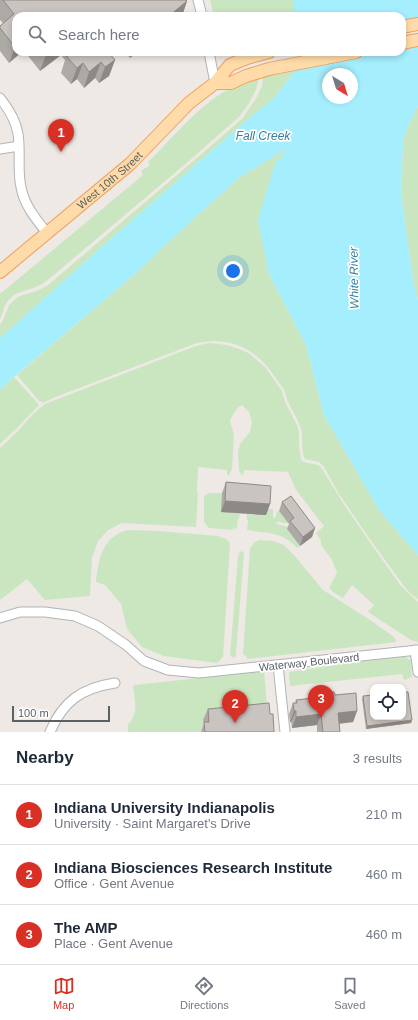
<!DOCTYPE html>
<html lang="en">
<head>
<meta charset="utf-8">
<style>
  :root { --surface:#fff; --page:#f2f2f3; --text:#1f2937; --muted:#747a83; --line:#e0e1e3; --accent:#d93025 }
  body { margin:0; font-family:Helvetica,sans-serif; background:var(--page); color:var(--text) }
  .controls { position:absolute; right:12px; bottom:12px; display:grid; overflow:hidden; border-radius:8px; box-shadow:0 2px 6px #0003 }
  .controls button { width:36px; height:36px; display:grid; place-items:center; padding:0; border:0; border-bottom:1px solid var(--line); background:var(--surface); color:var(--text); font:20px sans-serif }
  .compass { position:absolute; left:322px; top:68px; width:36px; height:36px; border-radius:50%; background:var(--surface); box-shadow:0 2px 6px #0003; rotate:142deg }
  .scale { position:absolute; left:12px; bottom:10px; width:98px; box-sizing:border-box; padding-left:4px; border:2px solid #5c6264; border-top:0; font-size:11px; line-height:14px; white-space:nowrap; color:#5c6264; -webkit-text-stroke:3px #fff; paint-order:stroke }
  .you { position:absolute; left:233px; top:271px; width:14px; height:14px; margin:-10px; border:3px solid #fff; border-radius:50%; background:#1a73e8; box-shadow:0 0 0 6px #1a73e833 }
  .badge { display:grid; place-items:center; width:26px; height:26px; border-radius:50%; background:var(--accent); color:#fff; font-size:13px; font-weight:700 }
  .pin { position:absolute; translate:-50% -33px; filter:drop-shadow(0 1px 2px #0008) }
  .pin::after { content:''; position:absolute; top:21px; width:14px; height:12px; background:inherit; clip-path:polygon(0 0,100% 0,50% 100%) }
  .list { margin:0; padding:0; list-style:none }
  h2 { display:flex; justify-content:space-between; align-items:center; height:52px; margin:0; padding:0 16px; font-size:17px }
  h2 small { font-size:13px; font-weight:400; color:var(--muted) }
  .list li { display:grid; grid-template-columns:26px 1fr auto; gap:12px; align-items:center; box-sizing:border-box; height:60px; padding:0 16px; border-top:1px solid var(--line) }
  .list b { display:block; font-size:15px; white-space:nowrap }
  .list p { margin:0; font-size:13px; white-space:nowrap; color:var(--muted) }
  .list em { font-size:13px; font-style:normal; color:var(--muted) }
  .icon { flex:none; width:22px; height:22px; fill:none; stroke:currentColor; stroke-width:2; stroke-linecap:round; stroke-linejoin:round }
  .map { position:relative; flex:none; width:418px; height:732px; overflow:hidden }
  .search { position:absolute; background:var(--surface); box-shadow:0 2px 6px #0003; left:12px; right:12px; top:12px; height:44px; display:flex; align-items:center; gap:10px; box-sizing:border-box; padding:0 14px; border-radius:12px; color:var(--muted); font-size:15px }
  .sheet { height:232px; background:var(--surface) }
  nav { display:flex; justify-content:space-around; align-items:center; box-sizing:border-box; height:56px; border-top:1px solid var(--line); background:var(--surface); font-size:11px; color:var(--muted) }
  nav a { display:grid; justify-items:center; gap:2px }
  nav .on { color:var(--accent) }
  .map>svg:first-child { display:block }
  .green { fill:#cae6c1 }
  .water { fill:#a4eefe; fill-rule:evenodd }
  .pier { fill:#eee9e4 }
  .lines { fill:none; stroke-linecap:round; stroke-linejoin:round }
  .minor-casing { stroke:#b0b4b6; stroke-width:11 }
  .major-casing { stroke:#f0a15c; stroke-width:14 }
  .minor { stroke:#fff; stroke-width:9 }
  .major { stroke:#fedba9; stroke-width:12 }
  .wall { fill:#ada9a5 }
  .shaded-wall { fill:#8d8986 }
  .building { fill:#c9c4c0; stroke:#8d8986 }
  .labels { text-anchor:middle; stroke-width:3.5; stroke-linejoin:round; paint-order:stroke }
  .street-label { font-size:11px; fill:#5c6264; stroke:#fff }
  .water-label { font-size:12px; font-style:italic; fill:#397e96; stroke:#fff }
</style>
</head>
<body>
<div class="map">
<svg width="418" height="732" viewBox="0 0 418 732">
  <rect width="100%" height="100%" fill="#eee9e4"/>
  <path class="green" d="M 210,0 L 294,0 L 294,16 L 214,16 Z
    M 293,68 L 292,75 L 273,99 L 248,119 L 115,235 L 0,338 L 0,325 L 4,318 L 9,305 L 15,299 L 22,295 L 34,292 L 47,286 L 198,157 L 242,119 L 257,97 L 262,86 L 263,75 Z
    M 259,78 L 256,90 L 249,103 L 240,116 L 190,160 L 49,279 C 44,283 39,286 33,288 C 23,292 14,292 8,301 C 4,306 3,313 0,319 L 0,294 L 143,175 L 141,171 L 150,165 L 148,162 C 172,139 193,111 222,93 C 233,86 246,82 259,78 Z
    M 418,106 L 418,300 L 414,286 L 401,195 L 403,143 L 405,133 Z
    M 285,148 L 284,153 L 275,164 L 269,274 L 306,345 L 324,415 L 379,510 L 418,555 L 418,599 L 411,594 L 404,586 L 369,538 L 339,494 L 324,467 L 319,462 L 305,459 C 300,449 304,436 300,426 C 297,418 292,410 288,402 C 286,398 286,394 284,390 C 282,386 278,382 275,377 C 256,349 232,336 197,343 L 53,398 L 43,403 L 41,401 L 40,402 L 17,375 L 136,273 L 191,221 L 240,177 L 260,165 Z
    M 210,343 L 227,345 L 242,350 L 250,354 L 265,367 L 282,391 L 285,402 L 297,425 L 299,431 L 299,445 L 301,460 C 307,465 315,462 321,467 L 343,503 L 376,551 L 401,586 L 418,602 L 418,642 L 411,640 L 368,612 L 374,605 L 352,585 L 343,598 L 333,592 L 329,588 L 337,573 L 332,560 L 321,545 L 321,541 L 316,533 L 324,526 L 296,490 L 288,472 L 244,470 L 243,476 L 239,471 L 238,452 L 240,444 L 250,432 L 252,422 L 249,412 L 242,405 C 236,408 233,414 230,421 L 234,435 L 232,469 L 229,475 L 227,475 L 227,470 L 198,467 L 197,492 L 198,492 L 196,527 L 122,523 L 108,530 L 98,541 L 92,558 L 90,596 L 45,600 L 27,579 L 0,600 L 0,448 L 17,432 L 33,414 L 45,404 L 193,347 L 200,345 Z
    M 14,377 L 39,405 L 17,428 L 0,444 L 0,389 Z
    M 209,493 L 222,493 L 240,513 L 239,519 L 238,519 L 237,529 L 233,528 L 233,530 L 209,528 L 204,522 L 204,496 Z
    M 266,509 L 273,509 L 273,517 L 275,518 L 277,512 L 279,511 L 289,523 L 282,523 L 278,521 L 276,524 L 289,527 L 287,529 L 300,546 L 297,548 C 283,533 271,533 252,531 L 251,530 L 247,530 L 248,520 L 247,520 L 247,514 Z
    M 128,530 L 158,531 L 218,536 L 226,539 L 230,543 L 223,657 L 217,663 L 164,656 L 142,647 L 127,629 L 121,604 L 105,585 L 96,582 C 98,559 103,536 128,530 Z
    M 259,540 L 273,541 L 284,545 L 294,555 L 323,590 L 370,620 L 394,637 L 396,640 L 396,642 L 247,659 L 247,657 L 243,654 L 250,548 L 255,542 Z
    M 240,551 L 243,552 L 244,553 L 236,653 L 236,656 L 234,658 L 230,656 L 238,557 Z
    M 396,656 L 405,656 L 411,661 L 412,677 L 404,680 L 402,674 L 290,686 L 289,672 Z
    M 264,671 L 267,704 L 205,732 L 128,732 L 128,725 C 139,712 135,703 133,686 L 135,685 Z"/>
  <path class="water" d="M 294,0 L 418,0 L 418,106 L 405,133 L 403,143 L 401,195 L 414,286 L 418,300 L 418,555 L 379,510 L 324,415 L 306,345 L 269,274 L 258,220 L 275,164 L 284,153 L 285,149 L 260,165 L 240,177 L 191,221 L 136,273 L 0,389 L 0,338 L 115,235 L 248,119 L 273,99 L 292,75 L 293,52 L 402,52 L 402,16 L 294,16 ZM 328,74 L 352,74 L 352,98 L 328,98 Z"/>
  <path class="pier" d="M 418,17 L 418,45 L 402,48 L 402,20 Z
    M 291,52 L 381,52 L 291,69 Z"/>
  <g class="lines">
    <defs>
      <path id="minor" d="M 198,0 L 202,16
        M 209,52 L 215,83
        M 0,98 C 8,108 16,121 18,134 C 21,152 17,170 21,187 C 24,205 36,219 47,233
        M 0,149 L 19,146
        M 0,618 L 20,612 L 45,612 L 75,616 L 98,626 L 126,645 L 144,661 L 168,670 L 199,673 L 418,650
        M 415,650 L 418,672
        M 278,665 L 285,732
        M 50,732 C 63,701 82,688 115,683"/>
      <g id="major">
        <path d="M 402,27 L 418,24"/>
        <path d="M 402,43 L 418,40"/>
        <path d="M 215,83 L 231,83 L 246,76 L 269,69 L 356,52"/>
        <path id="s1" d="M 0,272 L 130,164 L 189,103 L 215,83 L 230,65 L 247,58 L 269,52"/>
      </g>
    </defs>
    <use href="#minor" class="minor-casing"/>
    <use href="#major" class="major-casing"/>
    <use href="#minor" class="minor"/>
    <use href="#major" class="major"/>
  </g>
  <path class="wall" d="M 0,0 L 187,0 L 187,1 L 182,16 L 16,16 L 16,52 L 9,63 L 0,51 L 0,26 L 3,23 L 0,20 Z
    M 25,52 L 111,52 L 109,53 L 115,60 L 109,76 L 99,83 L 95,78 L 84,88 L 77,79 L 71,84 L 61,73 L 65,60 L 61,55 L 40,71 Z
    M 125,52 L 137,52 L 130,58 Z
    M 226,482 L 270,504 L 266,515 L 221,512 L 222,493 Z
    M 282,502 L 315,528 L 312,537 L 300,546 L 287,529 L 289,524 L 279,511 Z
    M 322,693 L 335,695 L 357,711 L 353,722 L 339,724 L 340,732 L 317,732 L 317,725 L 292,728 L 291,722 L 290,722 L 289,714 L 293,703 L 295,703 L 296,700 L 321,697 Z
    M 363,696 L 412,720 L 411,723 L 366,729 L 362,699 Z
    M 208,709 L 270,714 L 274,732 L 201,732 L 204,723 L 203,720 Z"/>
  <path class="shaded-wall" d="M 185,0 L 187,0 L 186,2 L 187,1 L 182,16 L 169,16 Z
    M 16,45 L 16,52 L 22,52 L 9,63 L 15,47 Z
    M 50,52 L 62,52 L 61,55 L 40,71 L 46,55 Z
    M 132,52 L 137,52 L 130,58 Z
    M 115,60 L 109,76 L 99,83 L 105,67 Z
    M 101,62 L 95,78 L 84,88 L 89,72 Z
    M 83,63 L 77,79 L 71,84 L 77,68 Z
    M 225,501 L 270,504 L 266,515 L 221,512 Z
    M 315,528 L 312,537 L 300,546 L 303,537 Z
    M 294,711 L 296,711 L 291,722 L 290,722 Z
    M 357,711 L 353,722 L 334,724 L 338,713 Z
    M 321,714 L 317,725 L 292,728 L 296,717 Z
    M 412,720 L 411,723 L 366,729 L 367,726 Z"/>
  <path class="building" d="M 3,0 L 186,0 L 187,1 L 169,16 L 16,16 L 16,45 L 15,47 L 0,28 L 0,26 L 14,14 Z
    M 44,52 L 50,52 L 46,55 Z
    M 72,52 L 108,52 L 115,60 L 105,67 L 101,62 L 89,72 L 83,63 L 77,68 L 67,57 Z
    M 226,482 L 271,486 L 270,504 L 225,501 Z
    M 291,496 L 315,528 L 303,537 L 290,521 L 294,518 L 282,502 Z
    M 334,692 L 335,695 L 356,693 L 357,711 L 338,713 L 340,732 L 323,732 L 321,714 L 296,717 L 296,711 L 294,711 L 293,703 L 297,703 L 296,700 L 323,697 L 322,693 Z
    M 403,692 L 408,692 L 412,720 L 367,726 L 363,696 L 373,695 L 373,717 L 403,717 Z
    M 269,703 L 270,714 L 273,714 L 274,732 L 205,732 L 204,722 L 209,722 L 208,709 Z"/>
  <g class="labels">
    <g class="street-label">
      <text dy="4" stroke="none"><textPath href="#s1" startOffset="143">West 10th Street</textPath></text>
      <text transform="translate(309 662) rotate(-6)" y="4">Waterway Boulevard</text>
    </g>
    <g class="water-label">
      <text x="263" y="140">Fall Creek</text>
      <text transform="translate(354 278) rotate(-91)" y="4">White River</text>
    </g>
  </g>
</svg>
<div class="controls">
<button><svg class="icon" aria-label="locate" viewBox="0 0 24 24"><circle cx="12" cy="12" r="6"/><path d="M12 2v4M12 18v4M2 12h4M18 12h4"/></svg></button>
</div>
<svg class="compass" viewBox="-18 -18 36 36"><path d="M0-13l5 13h-10z" fill="#e53935"/><path d="M0 13l5-13h-10z" fill="#747a83"/></svg>
<div class="scale">100 m</div>
<div class="you"></div>
<div class="pin badge" style="left:61px;top:152px">1</div>
<div class="pin badge" style="left:235px;top:723px">2</div>
<div class="pin badge" style="left:321px;top:718px">3</div>
<div class="search"><svg class="icon" aria-label="search" viewBox="0 0 24 24"><circle cx="10" cy="10" r="6"/><path d="M15 15l6 6"/></svg>Search here</div>
</div>
<section class="sheet">
<h2>Nearby<small>3 results</small></h2>
<ul class="list">
<li><span class="badge">1</span><div><b>Indiana University Indianapolis</b><p>University · Saint Margaret's Drive</p></div><em>210 m</em></li>
<li><span class="badge">2</span><div><b>Indiana Biosciences Research Institute</b><p>Office · Gent Avenue</p></div><em>460 m</em></li>
<li><span class="badge">3</span><div><b>The AMP</b><p>Place · Gent Avenue</p></div><em>460 m</em></li>
</ul>
</section>
<nav>
<a class="on"><svg class="icon" aria-label="map" viewBox="0 0 24 24"><path d="M3 6l6-2 6 2 6-2v14l-6 2-6-2-6 2zM9 4v14M15 6v14"/></svg>Map</a>
<a><svg class="icon" aria-label="directions" viewBox="0 0 24 24"><path d="M12 3l9 9-9 9-9-9zM9 14v-3h6M13 9l2 2-2 2"/></svg>Directions</a>
<a><svg class="icon" aria-label="saved" viewBox="0 0 24 24"><path d="M7 4h10v16l-5-4-5 4z"/></svg>Saved</a>
</nav>
</body>
</html>
